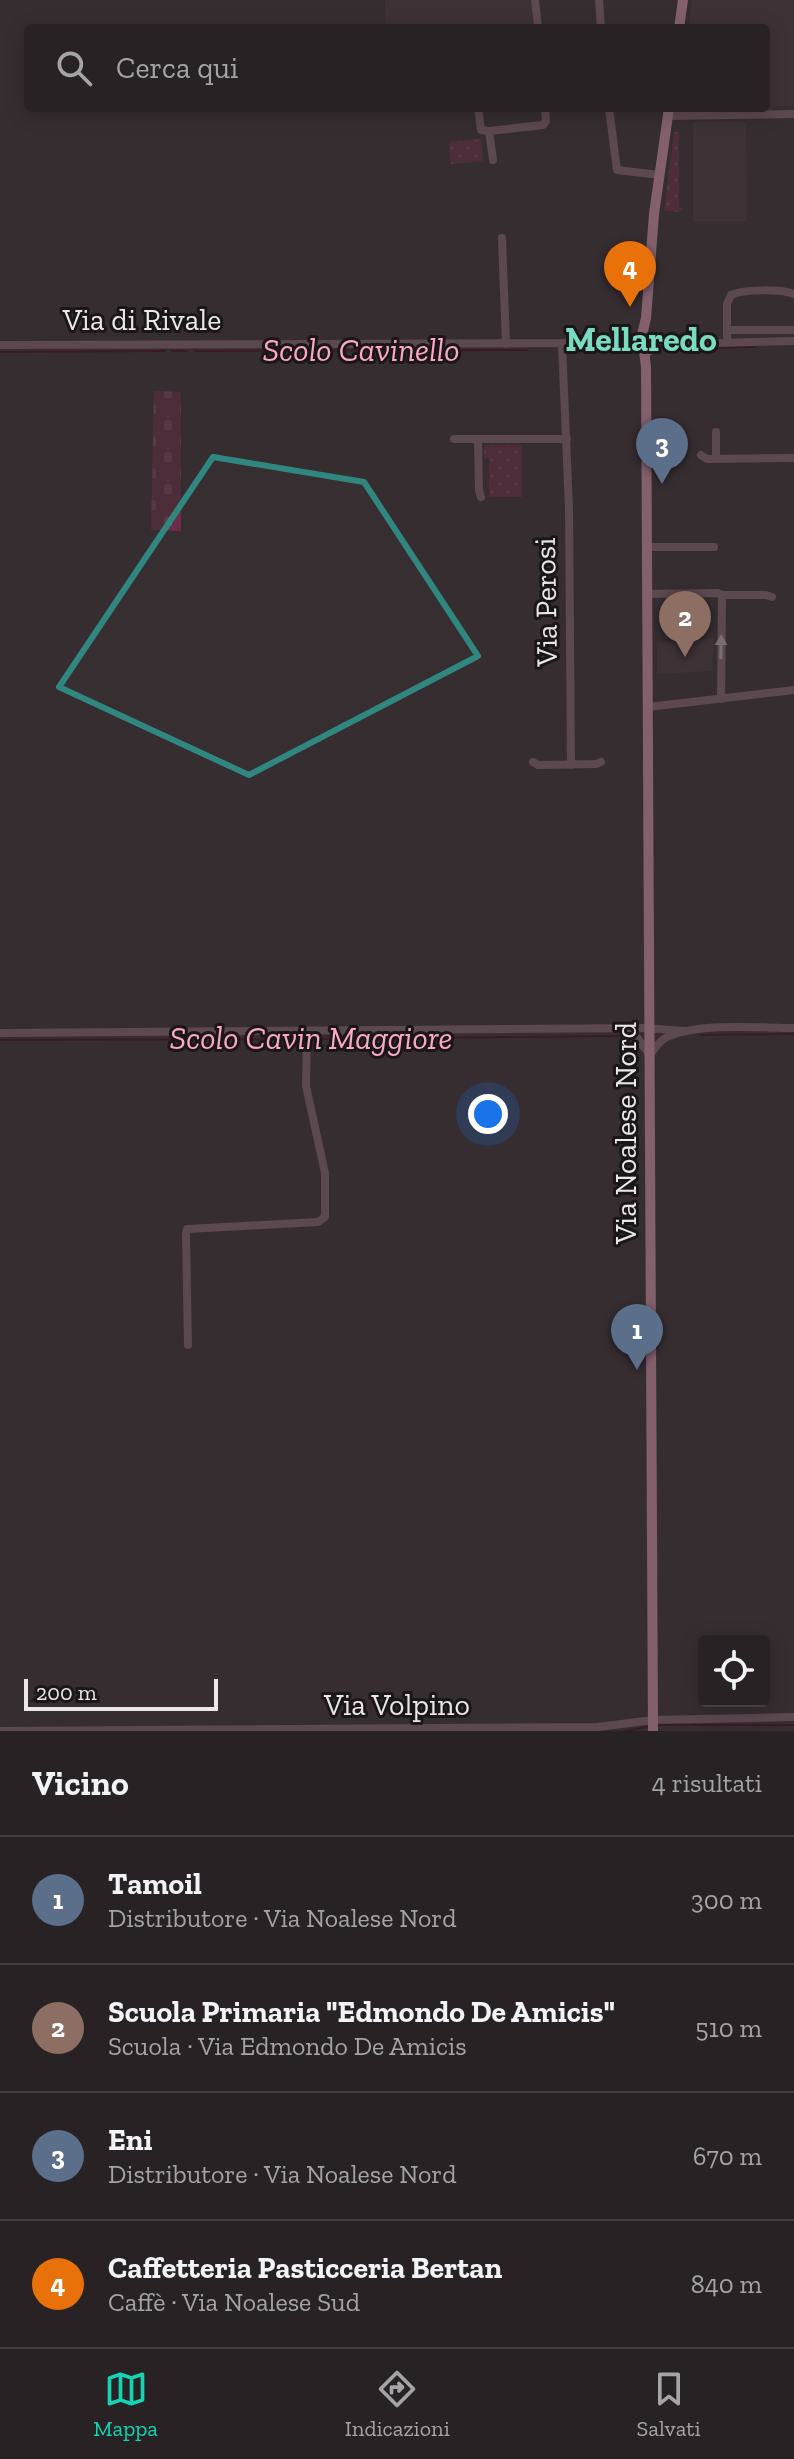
<!DOCTYPE html>
<html lang="it">
<head>
<meta charset="utf-8">
<style>
  :root { --surface:#282225; --page:#342f32; --text:#f1f3f6; --muted:#a5a4a7; --line:#443f42; --accent:#14d5b3 }
  body { margin:0; font-family:"Zilla Slab",serif; background:var(--page); color:var(--text) }
  .controls { position:absolute; right:24px; bottom:24px; display:grid; overflow:hidden; border-radius:8px; box-shadow:0 4px 20px #0003 }
  .controls button { width:72px; height:72px; display:grid; place-items:center; padding:0; border:0; border-bottom:2px solid var(--line); background:var(--surface); color:var(--text); font:40px sans-serif }
  .scale { position:absolute; left:24px; bottom:20px; width:194px; box-sizing:border-box; padding-left:8px; border:4px solid #ebe6e8; border-top:0; font-size:22px; line-height:28px; white-space:nowrap; color:#ebe6e8; -webkit-text-stroke:6px #1b1718; paint-order:stroke }
  .you { position:absolute; left:488px; top:1114px; width:28px; height:28px; margin:-20px; border:6px solid #fff; border-radius:50%; background:#1a73e8; box-shadow:0 0 0 12px #1a73e833 }
  .badge { display:grid; place-items:center; width:52px; height:52px; border-radius:50%; background:var(--accent); color:#fff; font-size:26px; font-weight:700 }
  .pin { position:absolute; translate:-50% -66px; filter:drop-shadow(0 2px 4px #0008) }
  .pin::after { content:''; position:absolute; top:42px; width:28px; height:24px; background:inherit; clip-path:polygon(0 0,100% 0,50% 100%) }
  .list { margin:0; padding:0; list-style:none }
  h2 { display:flex; justify-content:space-between; align-items:center; height:104px; margin:0; padding:0 32px; font-size:34px }
  h2 small { font-size:26px; font-weight:400; color:var(--muted) }
  .list li { display:grid; grid-template-columns:52px 1fr auto; gap:24px; align-items:center; box-sizing:border-box; height:128px; padding:0 32px; border-top:2px solid var(--line) }
  .list b { display:block; font-size:30px; white-space:nowrap }
  .list p { margin:0; font-size:26px; white-space:nowrap; color:var(--muted) }
  .list em { font-size:26px; font-style:normal; color:var(--muted) }
  .icon { flex:none; width:44px; height:44px; fill:none; stroke:currentColor; stroke-width:2; stroke-linecap:round; stroke-linejoin:round }
  .map { position:relative; flex:none; width:794px; height:1731px; overflow:hidden }
  .search { position:absolute; background:var(--surface); box-shadow:0 4px 20px #0003; left:24px; right:24px; top:24px; height:88px; display:flex; align-items:center; gap:20px; box-sizing:border-box; padding:0 28px; border-radius:8px; color:var(--muted); font-size:30px }
  .sheet { height:616px; background:var(--surface) }
  nav { display:flex; justify-content:space-around; align-items:center; box-sizing:border-box; height:112px; border-top:2px solid var(--line); background:var(--surface); font-size:22px; color:var(--muted) }
  nav a { display:grid; justify-items:center; gap:4px }
  nav .on { color:var(--accent) }
  .map>svg:first-child { display:block }
  .built { fill:#45383c }
  .grass { fill:url(#grass-dots) }
  .cemetery { fill:url(#cemetery-stones) }
  .lines { fill:none; stroke-linecap:round; stroke-linejoin:round }
  .stream { stroke:#430023; stroke-width:2 }
  .minor { stroke:#8a6874; stroke-width:8 }
  .major { stroke:#e29eb7; stroke-width:10 }
  .oneway { fill:#c9babf }
  .marked { fill:none; stroke:#308780; stroke-width:6; stroke-linejoin:round }
  .labels { text-anchor:middle; stroke-width:6; stroke-linejoin:round; paint-order:stroke }
  .street-label { font-size:30px; fill:#ebe6e8; stroke:#1b1718 }
  .water-label { font-size:32px; font-style:italic; fill:#fba7c7; stroke:#1b1718 }
  .quarter-label { font-size:34px; font-weight:bold; fill:#79dbc2; stroke:#1b1718 }
</style>
</head>
<body>
<div class="map">
<svg width="794" height="1731" viewBox="0 0 794 1731">
  <defs>
    <pattern id="grass-dots" width="8" height="8" patternUnits="userSpaceOnUse" patternTransform="scale(2)"><rect width="8" height="8" fill="#6b2d48"/><path d="M2 2h.1M6 6h.1" fill="none" stroke="#804b62" stroke-width="1.8" stroke-linecap="round"/></pattern>
    <pattern id="cemetery-stones" width="16" height="16" patternUnits="userSpaceOnUse" patternTransform="scale(2)"><rect width="16" height="16" fill="#6b2d48"/><path d="M2 7V4a2 2 0 0 1 4 0v3zM10 15v-3a2 2 0 0 1 4 0v3z" fill="#804b62"/></pattern>
  </defs>
  <rect width="100%" height="100%" fill="#362e31"/>
  <path class="built" d="M 385,0 L 530,0 L 533,28 L 385,28 Z
    M 692,0 L 794,0 L 794,106 L 776,106 L 771,111 L 687,112 L 683,108 L 766,108 L 766,28 L 689,28 Z
    M 693,122 L 746,122 L 747,221 L 693,221 Z
    M 714,638 L 712,671 L 657,674 L 657,643 Z"/>
  <path class="grass" d="M 674,132 L 679,132 L 679,207 L 683,208 L 679,212 L 664,210 Z
    M 481,139 L 483,161 L 451,164 L 449,142 Z
    M 487,445 L 522,445 L 522,497 L 489,497 L 489,459 L 484,458 L 484,449 Z"/>
  <path class="cemetery" d="M 154,391 L 181,392 L 181,531 L 151,530 Z"/>
  <g class="lines">
    <path class="stream" d="M 708,348 L 755,347
      M 172,351 L 187,351
      M 196,351 L 527,350
      M 0,352 L 165,351
      M 701,1035 L 794,1034
      M 311,1039 L 622,1036
      M 0,1040 L 305,1039
      M 657,1725 L 794,1725
      M 625,1731 L 648,1727"/>
    <path class="minor" d="M 535,0 L 538,28
      M 599,0 L 601,28
      M 478,108 L 481,130 L 489,131
      M 609,108 L 617,170 L 660,175
      M 668,116 L 794,114
      M 493,160 L 489,131 L 543,125 L 546,121 L 545,108
      M 502,238 L 506,344
      M 727,330 L 794,330
      M 652,341 L 675,344 L 794,341
      M 727,341 L 727,304 L 731,295 C 744,289 781,289 794,294
      M 562,343 L 569,509 L 571,765
      M 0,345 L 621,343 L 640,340
      M 716,432 L 716,459
      M 454,439 L 567,439
      M 478,439 L 479,490 L 481,497
      M 701,455 L 707,459 L 794,458
      M 647,547 L 714,547
      M 647,594 L 718,593 L 722,595 L 766,595 L 772,597
      M 721,699 L 722,595
      M 648,707 L 794,690
      M 533,762 L 538,765 L 596,764 L 601,762
      M 623,1031 L 635,1035 L 650,1055 C 655,1048 659,1041 667,1037 C 699,1022 758,1028 794,1028
      M 0,1033 L 645,1028 L 685,1031
      M 188,1345 L 186,1234 L 187,1229 L 318,1222 L 325,1217 L 325,1173 L 306,1086 L 307,1032
      M 0,1731 L 598,1727 L 653,1720 L 794,1717"/>
    <path class="major" d="M 679,28 L 683,0
      M639 344a7 7 0 1 1 14 0a7 7 0 1 1-14 0Z
      M 641,339 L 646,318 L 654,214 L 669,108
      M 644,351 L 646,367 L 653,1731"/>
  </g>
  <defs><path id="oneway-solid" d="M-6-.8H1V-3.2L6.5 0L1 3.2V.8H-6Z" transform="scale(2)"/></defs>
  <use class="oneway" href="#oneway-solid" transform="translate(721 647) rotate(-89)"/>
  <path d="M0 0H794V1731H0ZM 213,457 L 364,482 L 478,656 L 249,775 L 59,687 Z" fill="#362e31" fill-opacity=".55" fill-rule="evenodd"/>
  <path class="marked" d="M 213,457 L 364,482 L 478,656 L 249,775 L 59,687 Z"/>
  <g class="labels">
    <g class="street-label">
      <text x="142" y="330">Via di Rivale</text>
      <text transform="translate(546 602) rotate(-91)" y="10">Via Perosi</text>
      <text transform="translate(626 1133) rotate(-90)" y="10">Via Noalese Nord</text>
      <text x="397" y="1715">Via Volpino</text>
    </g>
    <g class="water-label">
      <text x="361" y="361">Scolo Cavinello</text>
      <text x="311" y="1049">Scolo Cavin Maggiore</text>
    </g>
    <g class="quarter-label">
      <text x="641" y="351">Mellaredo</text>
    </g>
  </g>
</svg>
<div class="controls">
<button><svg class="icon" aria-label="locate" viewBox="0 0 24 24"><circle cx="12" cy="12" r="6"/><path d="M12 2v4M12 18v4M2 12h4M18 12h4"/></svg></button>
</div>
<div class="scale">200 m</div>
<div class="you"></div>
<div class="pin badge" style="left:637px;top:1370px;background:#5c6f8a">1</div>
<div class="pin badge" style="left:685px;top:657px;background:#8d6e63">2</div>
<div class="pin badge" style="left:662px;top:484px;background:#5c6f8a">3</div>
<div class="pin badge" style="left:630px;top:307px;background:#e8710a">4</div>
<div class="search"><svg class="icon" aria-label="search" viewBox="0 0 24 24"><circle cx="10" cy="10" r="6"/><path d="M15 15l6 6"/></svg>Cerca qui</div>
</div>
<section class="sheet">
<h2>Vicino<small>4 risultati</small></h2>
<ul class="list">
<li><span class="badge" style="background:#5c6f8a">1</span><div><b>Tamoil</b><p>Distributore · Via Noalese Nord</p></div><em>300 m</em></li>
<li><span class="badge" style="background:#8d6e63">2</span><div><b>Scuola Primaria &quot;Edmondo De Amicis&quot;</b><p>Scuola · Via Edmondo De Amicis</p></div><em>510 m</em></li>
<li><span class="badge" style="background:#5c6f8a">3</span><div><b>Eni</b><p>Distributore · Via Noalese Nord</p></div><em>670 m</em></li>
<li><span class="badge" style="background:#e8710a">4</span><div><b>Caffetteria Pasticceria Bertan</b><p>Caffè · Via Noalese Sud</p></div><em>840 m</em></li>
</ul>
</section>
<nav>
<a class="on"><svg class="icon" aria-label="map" viewBox="0 0 24 24"><path d="M3 6l6-2 6 2 6-2v14l-6 2-6-2-6 2zM9 4v14M15 6v14"/></svg>Mappa</a>
<a><svg class="icon" aria-label="directions" viewBox="0 0 24 24"><path d="M12 3l9 9-9 9-9-9zM9 14v-3h6M13 9l2 2-2 2"/></svg>Indicazioni</a>
<a><svg class="icon" aria-label="saved" viewBox="0 0 24 24"><path d="M7 4h10v16l-5-4-5 4z"/></svg>Salvati</a>
</nav>
</body>
</html>
